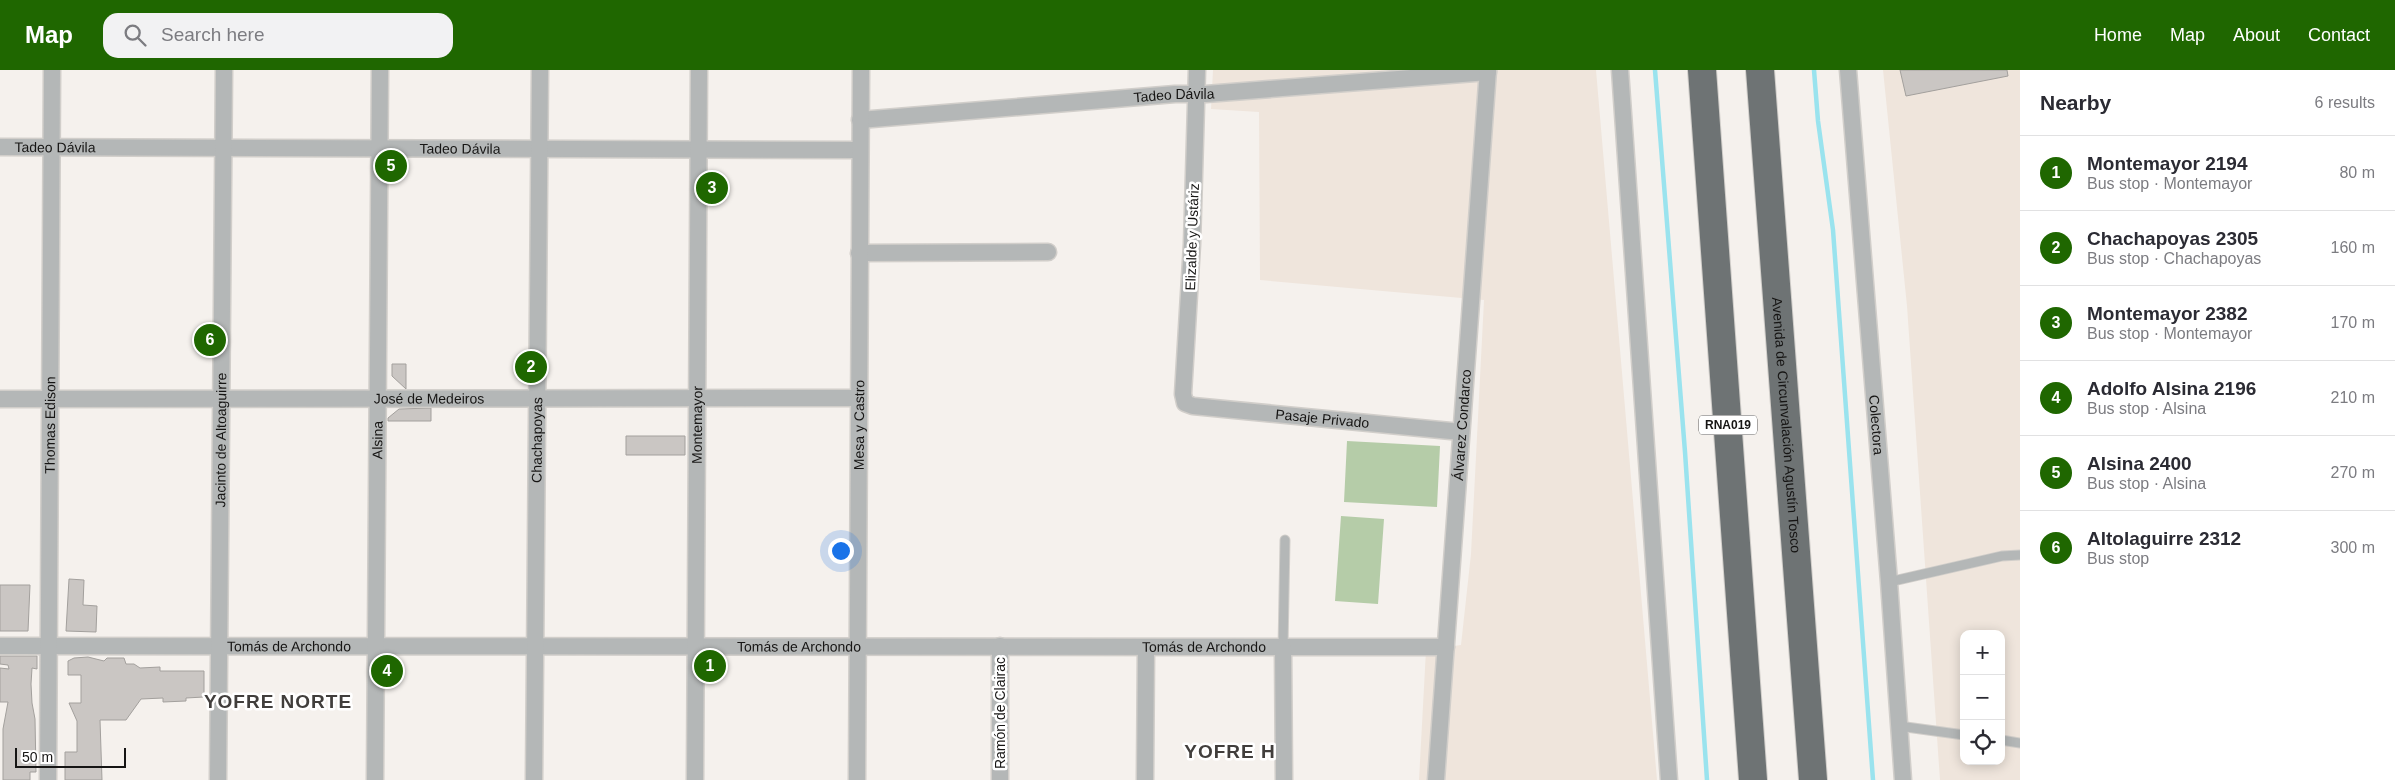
<!DOCTYPE html>
<html lang="en">
<head>
<meta charset="utf-8">
<style>
  :root { --surface:#fff; --page:#f2f2f3; --text:#2b2b33; --muted:#7c7c81; --line:#e1e1e2; --accent:#1f6700 }
  body { margin:0; font-family:Helvetica,sans-serif; background:var(--page); color:var(--text) }
  .controls { position:absolute; right:15px; bottom:15px; display:grid; overflow:hidden; border-radius:10px; box-shadow:0 2px 12px #0003 }
  .controls button { width:45px; height:45px; display:grid; place-items:center; padding:0; border:0; border-bottom:1px solid var(--line); background:var(--surface); color:var(--text); font:25px sans-serif }
  .scale { position:absolute; left:15px; bottom:12px; width:111px; box-sizing:border-box; padding-left:5px; border:2px solid #161514; border-top:0; font-size:14px; line-height:18px; white-space:nowrap; color:#161514; -webkit-text-stroke:4px #fff; paint-order:stroke }
  .you { position:absolute; left:840px; top:480px; width:18px; height:18px; margin:-12px; border:4px solid #fff; border-radius:50%; background:#1a73e8; box-shadow:0 0 0 8px #1a73e833 }
  .badge { display:grid; place-items:center; width:32px; height:32px; border-radius:50%; background:var(--accent); color:#fff; font-size:16px; font-weight:700 }
  .pin { position:absolute; translate:-50% -50%; border:2px solid #fff; box-shadow:0 1px 5px #0006 }
  .list { margin:0; padding:0; list-style:none }
  h2 { display:flex; justify-content:space-between; align-items:center; height:65px; margin:0; padding:0 20px; font-size:21px }
  h2 small { font-size:16px; font-weight:400; color:var(--muted) }
  .list li { display:grid; grid-template-columns:32px 1fr auto; gap:15px; align-items:center; box-sizing:border-box; height:75px; padding:0 20px; border-top:1px solid var(--line) }
  .list b { display:block; font-size:19px; white-space:nowrap }
  .list p { margin:0; font-size:16px; white-space:nowrap; color:var(--muted) }
  .list em { font-size:16px; font-style:normal; color:var(--muted) }
  .icon { flex:none; width:28px; height:28px; fill:none; stroke:currentColor; stroke-width:2; stroke-linecap:round; stroke-linejoin:round }
  .map { position:relative; flex:none; width:2020px; height:710px; overflow:hidden }
  header { display:flex; align-items:center; gap:30px; box-sizing:border-box; height:70px; padding:0 25px; background:var(--accent); color:#fff }
  header strong { font-size:24px }
  nav { display:flex; gap:28px; margin-inline-start:auto; font-size:18px }
  .search { width:350px; height:45px; background:var(--page); display:flex; align-items:center; gap:12px; box-sizing:border-box; padding:0 18px; border-radius:15px; color:var(--muted); font-size:19px }
  main { display:flex }
  aside { flex:1; background:var(--surface) }
  .map>svg:first-child { display:block }
  .built { fill:#efe5dc; fill-rule:evenodd }
  .green { fill:#b5cca8 }
  .lines { fill:none; stroke-linecap:round; stroke-linejoin:round }
  .stream { stroke:#9ae3ee; stroke-width:4.5 }
  .building { fill:#cac6c3; stroke:#a3a09d }
  .lane-casing { stroke:#d1ceca; stroke-width:11 }
  .street-casing { stroke:#d1ceca; stroke-width:19 }
  .highway-casing { stroke:#d1ceca; stroke-width:30 }
  .lane { stroke:#b4b7b7; stroke-width:9 }
  .street { stroke:#b4b7b7; stroke-width:16 }
  .highway { stroke:#6e7374; stroke-width:28 }
  .labels { text-anchor:middle; stroke-width:5; stroke-linejoin:round; paint-order:stroke }
  .shield { fill:#fff; stroke:#5c5b5a; stroke-width:1 }
  .shield-label { font-size:12px; font-weight:bold; fill:#161514 }
  .street-label { font-size:14px; fill:#161514; stroke:#fff }
  .district-label { font-size:19px; font-weight:bold; letter-spacing:1px; fill:#413e3c; stroke:#fff }
</style>
</head>
<body>
<header>
<strong>Map</strong>
<div class="search"><svg class="icon" aria-label="search" viewBox="0 0 24 24"><circle cx="10" cy="10" r="6"/><path d="M15 15l6 6"/></svg>Search here</div>
<nav><a>Home</a><a>Map</a><a>About</a><a>Contact</a></nav>
</header>
<main>
<div class="map">
<svg width="2020" height="710" viewBox="0 0 2020 710">
  <rect width="100%" height="100%" fill="#f5f1ed"/>
  <path class="built" d="M 1213,0 L 1596,0 L 1657,710 L 1419,710 L 1426,580 L 1461,575 L 1471,484 L 1484,230 L 1260,210 L 1259,42 L 1211,39 Z
    M 1883,0 L 2020,0 L 2020,710 L 1940,710 L 1907,236 ZM 1964,564 L 2001,564 L 2001,691 L 1964,691 Z"/>
  <path class="green" d="M 1347,371 L 1440,376 L 1437,437 L 1344,432 Z
    M 1341,446 L 1384,449 L 1378,534 L 1335,531 Z"/>
  <g class="lines">
    <path class="stream" d="M 1655,0 L 1685,382 L 1707,710
      M 1814,0 L 1818,51 L 1833,160 L 1873,710"/>
  </g>
  <path class="building" d="M 1900,0 L 2007,0 L 2008,6 L 1906,26 Z
    M 392,294 L 406,294 L 406,319 L 392,306 Z
    M 431,338 L 431,351 L 388,351 L 388,348 L 399,339 Z
    M 626,366 L 685,366 L 685,385 L 626,385 Z
    M 69,509 L 84,510 L 83,535 L 97,536 L 96,562 L 66,561 Z
    M 0,515 L 30,515 L 28,561 L 0,561 Z
    M 0,586 L 37,586 L 37,599 L 32,598 L 31,614 L 32,633 L 35,649 L 36,702 L 30,702 L 30,710 L 3,710 L 3,659 L 8,632 L 0,632 L 0,598 L 9,599 L 8,595 L 0,594 Z
    M 88,587 L 104,591 L 107,588 L 124,588 L 126,594 L 134,594 L 140,598 L 160,597 L 160,601 L 204,601 L 204,627 L 186,628 L 186,631 L 163,632 L 163,628 L 141,629 L 126,650 L 100,650 L 102,710 L 65,710 L 65,682 L 77,682 L 77,651 L 69,633 L 81,633 L 81,605 L 68,605 L 68,591 L 74,588 Z"/>
  <g class="lines">
    <defs>
      <path id="lane" d="M 1889,512 L 2002,486 L 2020,485
        M 1283,578 L 1285,470
        M 1899,656 L 1964,665
        M 2001,670 L 2020,673"/>
      <g id="street">
        <path id="s1" d="M 1197,0 L 1192,174 L 1183,324 L 1185,333 L 1193,336 L 1461,362"/>
        <path d="M 1620,0 L 1669,710"/>
        <path id="s2" d="M 1848,0 L 1889,512 L 1903,710"/>
        <path id="s3" d="M 860,50 L 1175,24 L 1206,24 L 1488,2"/>
        <path id="s4" d="M 0,77 L 860,80"/>
        <path d="M 859,183 L 1048,182"/>
        <path id="s5" d="M 0,329 L 859,328"/>
        <path id="s6" d="M 0,576 L 1446,577"/>
        <path d="M 1283,578 L 1284,710"/>
        <path id="s7" d="M 48,710 L 52,0"/>
        <path id="s8" d="M 218,710 L 224,0"/>
        <path id="s9" d="M 375,710 L 380,0"/>
        <path id="s10" d="M 534,710 L 540,0"/>
        <path id="s11" d="M 695,710 L 699,0"/>
        <path id="s12" d="M 857,710 L 861,0"/>
        <path d="M 1000,710 L 1000,576"/>
        <path d="M 1145,710 L 1146,578"/>
        <path id="s13" d="M 1436,710 L 1488,0"/>
      </g>
      <g id="highway">
        <path d="M 1702,0 L 1753,710"/>
        <path id="s14" d="M 1760,0 L 1813,710"/>
      </g>
    </defs>
    <use href="#lane" class="lane-casing"/>
    <use href="#street" class="street-casing"/>
    <use href="#highway" class="highway-casing"/>
    <use href="#lane" class="lane"/>
    <use href="#street" class="street"/>
    <use href="#highway" class="highway"/>
  </g>
  <g class="labels">
    <rect class="shield" x="1699" y="345.5" width="58" height="19" rx="4"/>
    <g class="shield-label">
      <text x="1728" y="359">RNA019</text>
    </g>
    <g class="street-label">
      <text dy="5" stroke="none"><textPath href="#s3" startOffset="315">Tadeo Dávila</textPath></text>
      <text dy="5" stroke="none"><textPath href="#s4" startOffset="55">Tadeo Dávila</textPath></text>
      <text dy="5" stroke="none"><textPath href="#s4" startOffset="460">Tadeo Dávila</textPath></text>
      <text transform="translate(1192 167) rotate(-88)" y="5">Elizalde y Ustáriz</text>
      <text dy="5" stroke="none"><textPath href="#s5" startOffset="429">José de Medeiros</textPath></text>
      <text dy="5" stroke="none"><textPath href="#s1" startOffset="472">Pasaje Privado</textPath></text>
      <text dy="5" stroke="none"><textPath href="#s7" startOffset="355">Thomas Edison</textPath></text>
      <text dy="5" stroke="none"><textPath href="#s11" startOffset="355">Montemayor</textPath></text>
      <text dy="5" stroke="none"><textPath href="#s12" startOffset="355">Mesa y Castro</textPath></text>
      <text dy="5" stroke="none"><textPath href="#s13" startOffset="356">Álvarez Condarco</textPath></text>
      <text dy="5" stroke="none"><textPath href="#s14" startOffset="356">Avenida de Circunvalación Agustín Tosco</textPath></text>
      <text dy="5" stroke="none"><textPath href="#s2" startOffset="356">Colectora</textPath></text>
      <text dy="5" stroke="none"><textPath href="#s8" startOffset="340">Jacinto de Altoaguirre</textPath></text>
      <text dy="5" stroke="none"><textPath href="#s9" startOffset="340">Alsina</textPath></text>
      <text dy="5" stroke="none"><textPath href="#s10" startOffset="340">Chachapoyas</textPath></text>
      <text dy="5" stroke="none"><textPath href="#s6" startOffset="799">Tomás de Archondo</textPath></text>
      <text dy="5" stroke="none"><textPath href="#s6" startOffset="289">Tomás de Archondo</textPath></text>
      <text dy="5" stroke="none"><textPath href="#s6" startOffset="1204">Tomás de Archondo</textPath></text>
      <text transform="translate(1000 643) rotate(-90)" y="5">Ramón de Clairac</text>
    </g>
    <g class="district-label">
      <text x="278" y="638">YOFRE NORTE</text>
      <text x="1230" y="688">YOFRE H</text>
    </g>
  </g>
</svg>
<div class="controls">
<button>+</button>
<button>−</button>
<button><svg class="icon" aria-label="locate" viewBox="0 0 24 24"><circle cx="12" cy="12" r="6"/><path d="M12 2v4M12 18v4M2 12h4M18 12h4"/></svg></button>
</div>
<div class="scale">50 m</div>
<div class="you"></div>
<div class="pin badge" style="left:710px;top:596px">1</div>
<div class="pin badge" style="left:531px;top:297px">2</div>
<div class="pin badge" style="left:712px;top:118px">3</div>
<div class="pin badge" style="left:387px;top:601px">4</div>
<div class="pin badge" style="left:391px;top:96px">5</div>
<div class="pin badge" style="left:210px;top:270px">6</div>
</div>
<aside>
<h2>Nearby<small>6 results</small></h2>
<ul class="list">
<li><span class="badge">1</span><div><b>Montemayor 2194</b><p>Bus stop · Montemayor</p></div><em>80 m</em></li>
<li><span class="badge">2</span><div><b>Chachapoyas 2305</b><p>Bus stop · Chachapoyas</p></div><em>160 m</em></li>
<li><span class="badge">3</span><div><b>Montemayor 2382</b><p>Bus stop · Montemayor</p></div><em>170 m</em></li>
<li><span class="badge">4</span><div><b>Adolfo Alsina 2196</b><p>Bus stop · Alsina</p></div><em>210 m</em></li>
<li><span class="badge">5</span><div><b>Alsina 2400</b><p>Bus stop · Alsina</p></div><em>270 m</em></li>
<li><span class="badge">6</span><div><b>Altolaguirre 2312</b><p>Bus stop</p></div><em>300 m</em></li>
</ul>
</aside>
</main>
</body>
</html>
